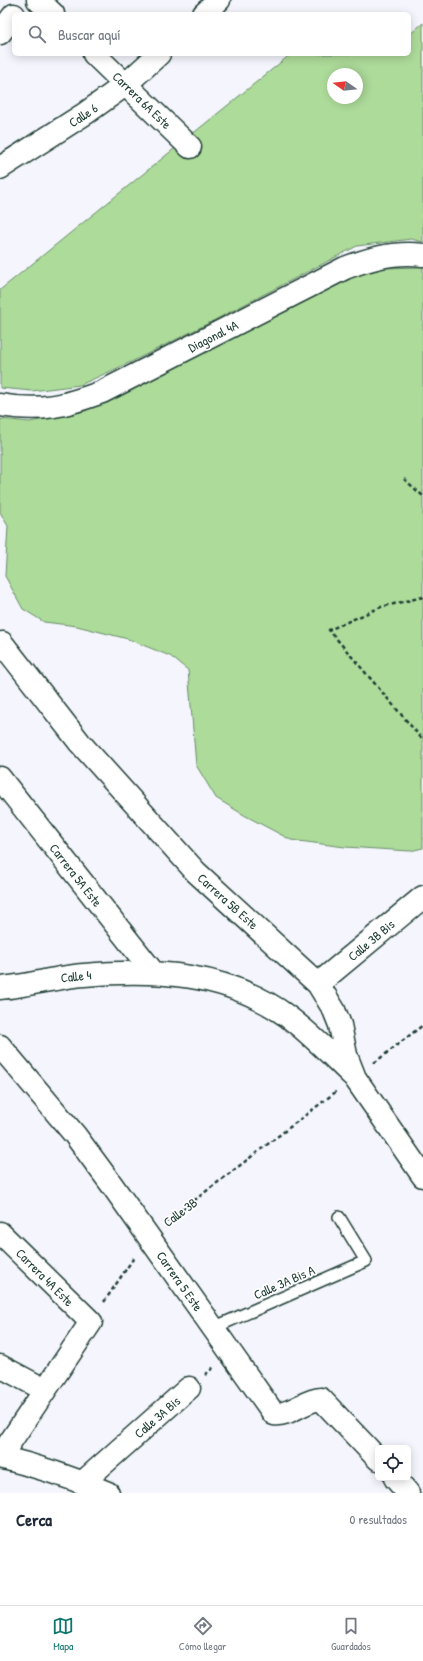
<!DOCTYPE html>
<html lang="es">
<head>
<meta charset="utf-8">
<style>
  :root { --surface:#fff; --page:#f2f2f3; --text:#1f2937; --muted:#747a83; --line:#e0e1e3; --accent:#0f766e }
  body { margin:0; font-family:"Patrick Hand",sans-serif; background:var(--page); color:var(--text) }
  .controls { position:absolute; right:12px; bottom:12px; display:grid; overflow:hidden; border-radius:6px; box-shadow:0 2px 10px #0003 }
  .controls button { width:36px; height:36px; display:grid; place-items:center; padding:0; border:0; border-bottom:1px solid var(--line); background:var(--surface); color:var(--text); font:20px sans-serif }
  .compass { position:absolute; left:327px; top:68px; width:36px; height:36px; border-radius:50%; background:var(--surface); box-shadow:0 2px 10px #0003; rotate:284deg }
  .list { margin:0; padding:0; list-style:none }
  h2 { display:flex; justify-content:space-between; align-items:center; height:52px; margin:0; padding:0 16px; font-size:17px }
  h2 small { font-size:13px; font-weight:400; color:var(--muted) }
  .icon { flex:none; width:22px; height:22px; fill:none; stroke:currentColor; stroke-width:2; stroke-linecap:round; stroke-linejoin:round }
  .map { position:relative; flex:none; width:423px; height:1493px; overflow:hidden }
  .search { position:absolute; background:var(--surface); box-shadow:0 2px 10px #0003; left:12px; right:12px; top:12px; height:44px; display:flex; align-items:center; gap:10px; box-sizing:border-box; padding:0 14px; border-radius:6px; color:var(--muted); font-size:15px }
  .sheet { height:112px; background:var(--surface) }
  nav { display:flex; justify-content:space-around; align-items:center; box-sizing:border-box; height:56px; border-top:1px solid var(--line); background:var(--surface); font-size:11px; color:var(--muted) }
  nav a { display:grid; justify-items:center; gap:2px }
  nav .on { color:var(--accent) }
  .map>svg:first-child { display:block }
  .green { fill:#addb9a; stroke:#668c67; fill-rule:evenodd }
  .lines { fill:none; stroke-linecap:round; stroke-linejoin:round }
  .service-casing { stroke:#1f3d34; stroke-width:14 }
  .minor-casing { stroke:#1f3d34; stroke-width:25 }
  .tertiary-casing { stroke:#1f3d34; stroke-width:25 }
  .path { stroke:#1f3d34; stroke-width:2.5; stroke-dasharray:4 3; stroke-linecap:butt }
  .service { stroke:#fff; stroke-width:11 }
  .minor { stroke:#fff; stroke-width:22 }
  .tertiary { stroke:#fff; stroke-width:22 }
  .labels { text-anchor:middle; stroke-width:3.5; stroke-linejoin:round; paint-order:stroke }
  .street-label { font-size:13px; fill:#1f3d34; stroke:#fff }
</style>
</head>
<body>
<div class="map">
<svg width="423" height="1493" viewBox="0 0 423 1493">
  <rect width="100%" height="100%" fill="#f5f5fd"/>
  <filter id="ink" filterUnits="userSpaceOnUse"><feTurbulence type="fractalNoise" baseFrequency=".025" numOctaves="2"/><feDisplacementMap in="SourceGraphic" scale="8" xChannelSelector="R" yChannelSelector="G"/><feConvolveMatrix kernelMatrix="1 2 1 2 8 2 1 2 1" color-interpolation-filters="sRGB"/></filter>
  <g filter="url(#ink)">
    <path class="green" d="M 423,23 L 423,242 L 411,239 L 357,246 L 207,324 L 133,361 L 80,385 L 32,391 L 0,388 L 0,290 L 291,54 L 409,54 L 409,35 ZM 333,74 L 357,74 L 357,98 L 333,98 Z
      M 423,267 L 423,848 L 410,851 L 345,847 L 291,840 L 244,815 L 216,798 L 196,765 L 188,670 L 170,656 L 128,639 L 77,626 L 44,622 L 23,609 L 5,576 L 8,526 L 0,512 L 0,419 L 30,422 L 85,411 L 349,278 L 383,268 Z"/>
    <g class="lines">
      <defs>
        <path id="service" d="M 213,1328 L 366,1261 L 339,1217"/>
        <path id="minor" d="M 38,0 L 53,14
          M 0,33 L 14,15
          M 94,54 L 190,147
          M 2,643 L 80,743 L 196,872 L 318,984 L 334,1010 L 340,1025 L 346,1055 L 355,1078 L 423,1176
          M 0,778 L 153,972
          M 318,984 L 423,897
          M 0,988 C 28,986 56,977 84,975 C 154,969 227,972 287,1016 C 310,1033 330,1054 352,1075
          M 0,1046 L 75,1135 L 112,1185 L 274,1414 C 290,1416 304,1400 321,1399 L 378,1459
          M 0,1233 L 91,1322 L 0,1457
          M 0,1366 L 45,1390
          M 395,1478 L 408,1493
          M 83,1482 L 189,1388"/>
        <path id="tertiary" d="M 204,14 L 219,0
          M 0,168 L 86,113 L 125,85 L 159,54
          M 0,405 C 41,412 64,406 102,392 L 345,268 C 370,258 396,251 423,255
          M 0,1457 C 37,1466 73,1478 108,1493"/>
      </defs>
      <use href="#service" class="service-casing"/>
      <use href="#minor" class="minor-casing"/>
      <use href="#tertiary" class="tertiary-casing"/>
      <path class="path" d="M 404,479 L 423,496
        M 423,597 L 381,607 L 329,630 L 423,740
        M 374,1063 L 423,1025
        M 166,1222 L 337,1091
        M 104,1302 L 135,1256
        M 205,1375 L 214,1367"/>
      <use href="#service" class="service"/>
      <use href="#minor" class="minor"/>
      <use href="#tertiary" class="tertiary"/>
    </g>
  </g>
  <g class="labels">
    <g class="street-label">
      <text transform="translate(142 100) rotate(44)" y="5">Carrera 6A Este</text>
      <text transform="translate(83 115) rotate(-34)" y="5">Calle 6</text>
      <text transform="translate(213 336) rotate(-27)" y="5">Diagonal 4A</text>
      <text transform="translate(76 875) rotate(52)" y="5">Carrera 5A Este</text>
      <text transform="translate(228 901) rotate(42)" y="5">Carrera 5B Este</text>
      <text transform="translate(371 940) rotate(-40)" y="5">Calle 3B Bis</text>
      <text transform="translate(76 976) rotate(-6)" y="5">Calle 4</text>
      <text transform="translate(180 1212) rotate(-37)" y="5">Calle 3B</text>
      <text transform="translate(45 1277) rotate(45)" y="5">Carrera 4A Este</text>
      <text transform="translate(180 1281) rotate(55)" y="5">Carrera 5 Este</text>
      <text transform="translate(284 1282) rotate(-24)" y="5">Calle 3A Bis A</text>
      <text transform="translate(157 1417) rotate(-41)" y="5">Calle 3A Bis</text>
    </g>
  </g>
</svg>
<div class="controls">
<button><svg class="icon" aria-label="locate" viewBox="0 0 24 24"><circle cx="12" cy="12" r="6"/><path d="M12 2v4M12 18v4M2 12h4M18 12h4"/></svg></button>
</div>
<svg class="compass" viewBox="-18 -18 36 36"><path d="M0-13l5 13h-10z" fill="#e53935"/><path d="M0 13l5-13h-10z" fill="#747a83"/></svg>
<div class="search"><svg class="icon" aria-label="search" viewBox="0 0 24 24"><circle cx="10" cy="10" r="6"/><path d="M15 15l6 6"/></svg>Buscar aquí</div>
</div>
<section class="sheet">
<h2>Cerca<small>0 resultados</small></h2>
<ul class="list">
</ul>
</section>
<nav>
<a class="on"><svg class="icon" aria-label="map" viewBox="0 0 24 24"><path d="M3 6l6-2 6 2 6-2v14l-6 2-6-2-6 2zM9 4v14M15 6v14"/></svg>Mapa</a>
<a><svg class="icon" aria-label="directions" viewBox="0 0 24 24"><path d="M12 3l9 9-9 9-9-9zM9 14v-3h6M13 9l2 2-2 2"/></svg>Cómo llegar</a>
<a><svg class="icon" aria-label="saved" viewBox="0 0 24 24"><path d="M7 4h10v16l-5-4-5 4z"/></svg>Guardados</a>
</nav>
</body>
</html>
